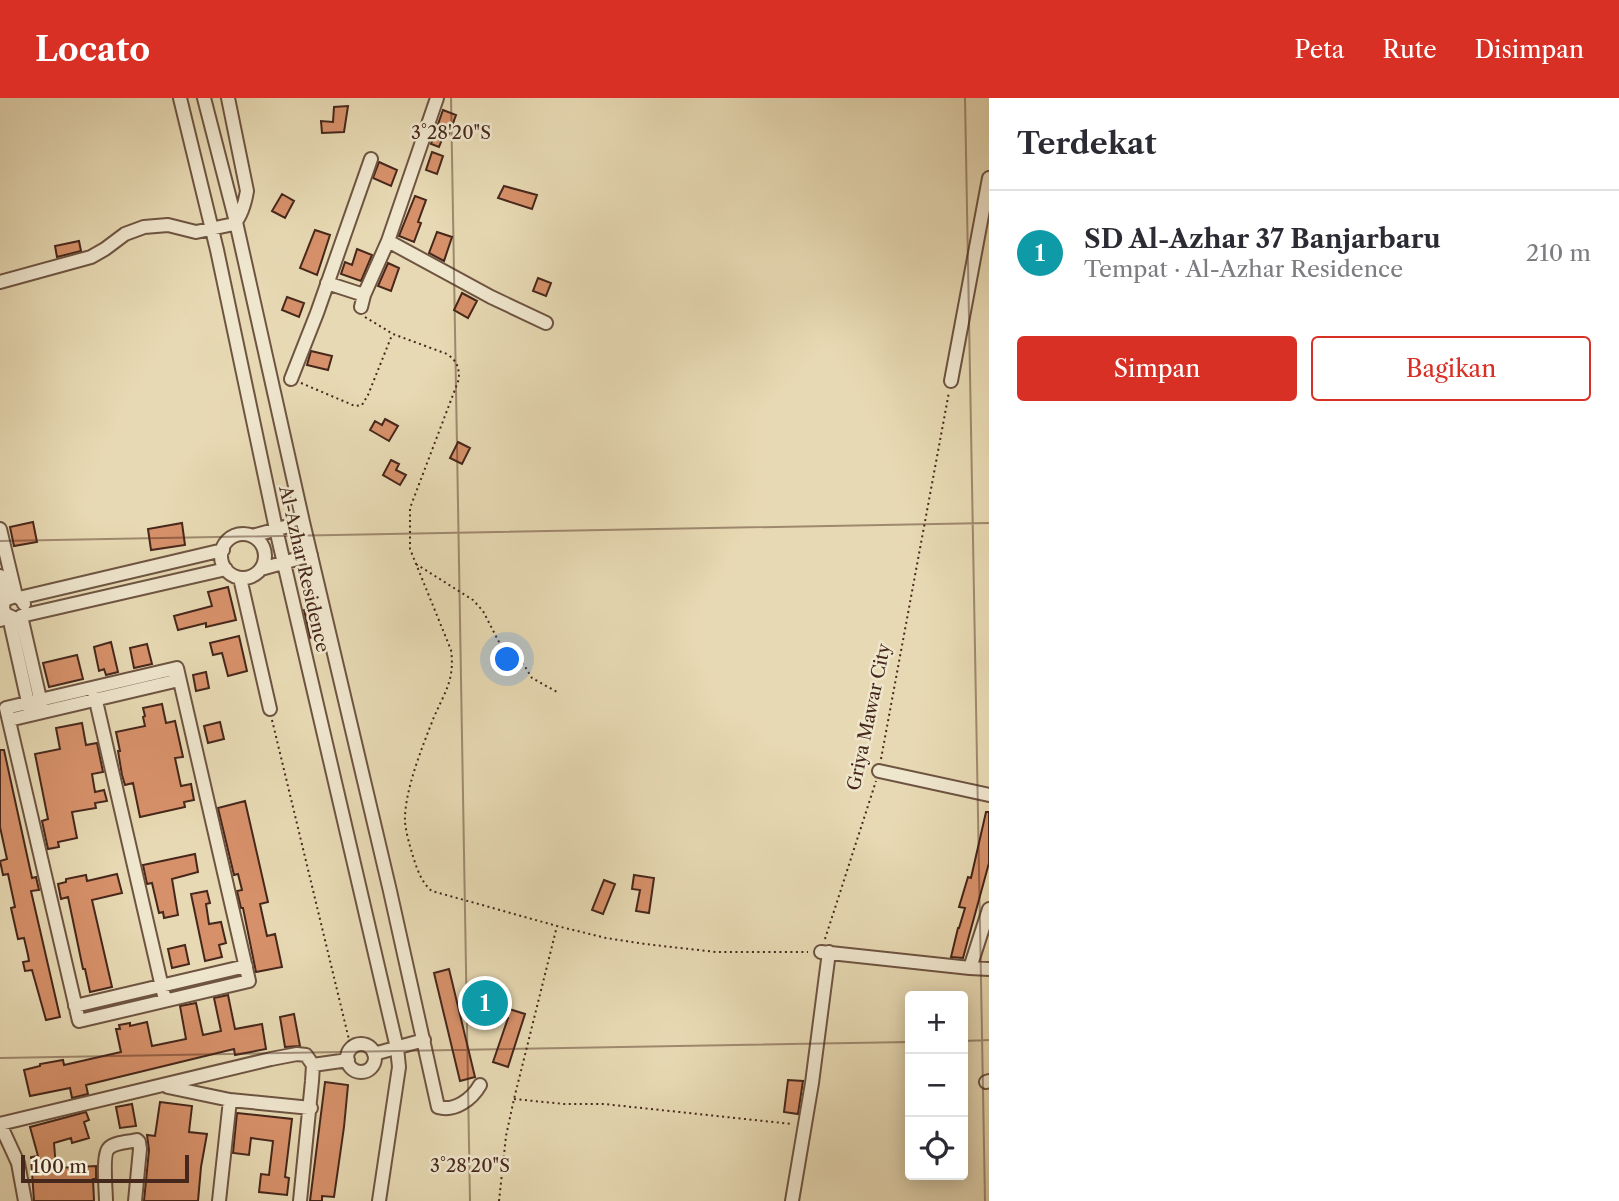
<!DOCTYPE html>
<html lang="id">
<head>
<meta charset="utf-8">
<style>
  :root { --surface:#fff; --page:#f2f2f3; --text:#2b2b33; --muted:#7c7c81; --line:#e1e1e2; --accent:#d93025 }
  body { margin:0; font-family:"Libre Caslon Text",serif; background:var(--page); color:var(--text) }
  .controls { position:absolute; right:21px; bottom:21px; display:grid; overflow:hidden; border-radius:7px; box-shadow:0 4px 18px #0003 }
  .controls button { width:63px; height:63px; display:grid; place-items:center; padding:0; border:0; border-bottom:2px solid var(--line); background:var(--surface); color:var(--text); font:35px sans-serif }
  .scale { position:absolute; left:21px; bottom:18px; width:168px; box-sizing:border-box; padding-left:7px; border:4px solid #46271b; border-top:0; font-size:19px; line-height:24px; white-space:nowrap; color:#46271b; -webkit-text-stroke:5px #efe6ce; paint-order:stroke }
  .you { position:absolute; left:508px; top:562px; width:24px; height:24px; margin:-18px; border:5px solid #fff; border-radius:50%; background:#1a73e8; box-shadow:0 0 0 10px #1a73e833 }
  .badge { display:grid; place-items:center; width:46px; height:46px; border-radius:50%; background:var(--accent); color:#fff; font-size:23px; font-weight:700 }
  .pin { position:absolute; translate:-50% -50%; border:4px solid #fff; box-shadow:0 2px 7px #0006 }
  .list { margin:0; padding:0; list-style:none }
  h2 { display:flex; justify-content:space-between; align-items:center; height:91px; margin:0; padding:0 28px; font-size:30px }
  h2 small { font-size:23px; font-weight:400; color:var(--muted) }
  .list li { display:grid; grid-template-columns:46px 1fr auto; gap:21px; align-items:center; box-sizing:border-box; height:126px; padding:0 28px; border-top:2px solid var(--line) }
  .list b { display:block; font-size:26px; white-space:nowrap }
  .list p { margin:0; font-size:23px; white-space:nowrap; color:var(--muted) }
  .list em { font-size:23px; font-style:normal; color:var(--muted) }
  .actions { display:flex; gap:14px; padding:21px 28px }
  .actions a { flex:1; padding:16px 0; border:2px solid var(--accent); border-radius:7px; text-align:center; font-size:24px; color:var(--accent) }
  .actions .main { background:var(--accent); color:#fff }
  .icon { flex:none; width:38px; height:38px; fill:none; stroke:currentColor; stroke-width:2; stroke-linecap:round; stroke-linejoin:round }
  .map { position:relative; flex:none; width:989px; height:1103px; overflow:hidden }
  header { display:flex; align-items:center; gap:42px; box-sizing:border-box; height:98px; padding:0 35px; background:var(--accent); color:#fff }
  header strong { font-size:33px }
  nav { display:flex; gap:38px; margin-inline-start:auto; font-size:24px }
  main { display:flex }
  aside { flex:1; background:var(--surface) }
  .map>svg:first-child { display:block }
  .building { fill:#d7916a; stroke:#46271b; stroke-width:2 }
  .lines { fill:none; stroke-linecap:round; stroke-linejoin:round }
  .minor-casing { stroke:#6e5441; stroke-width:16 }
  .path { stroke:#46271b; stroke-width:2; stroke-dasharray:2 3.5; stroke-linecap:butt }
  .minor { stroke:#efe6ce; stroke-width:12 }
  .ticks { fill:none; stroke:#46271b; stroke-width:2; stroke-opacity:0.45 }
  .labels { text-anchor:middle; stroke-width:5; stroke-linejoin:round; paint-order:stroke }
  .street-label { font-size:18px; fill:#46271b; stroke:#efe6ce }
  .ticks-label { font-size:18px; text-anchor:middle; fill:#46271b; stroke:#efe6ce; stroke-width:5; stroke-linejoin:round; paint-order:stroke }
</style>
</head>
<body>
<header>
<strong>Locato</strong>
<nav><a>Peta</a><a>Rute</a><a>Disimpan</a></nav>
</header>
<main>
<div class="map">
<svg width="989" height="1103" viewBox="0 0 989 1103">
  <rect width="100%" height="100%" fill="#e7d9b3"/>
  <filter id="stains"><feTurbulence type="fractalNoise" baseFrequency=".00286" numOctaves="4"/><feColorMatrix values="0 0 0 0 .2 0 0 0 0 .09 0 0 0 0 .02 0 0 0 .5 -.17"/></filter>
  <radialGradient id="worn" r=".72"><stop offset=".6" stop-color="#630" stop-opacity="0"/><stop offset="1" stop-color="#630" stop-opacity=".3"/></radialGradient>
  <path class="building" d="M 348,8 L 344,34 L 322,35 L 321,23 L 333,24 L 334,9 Z
    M 443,12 L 456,17 L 449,36 L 445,34 L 439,49 L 431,46 Z
    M 432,54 L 443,58 L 437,76 L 426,72 Z
    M 379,64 L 397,72 L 391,88 L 373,80 Z
    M 504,88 L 537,97 L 532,111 L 498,100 Z
    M 282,96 L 294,103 L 285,120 L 272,113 Z
    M 415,98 L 426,102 L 418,124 L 421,125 L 414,144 L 399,138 Z
    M 315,132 L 330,137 L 317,177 L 300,170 Z
    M 437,134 L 452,139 L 444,163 L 429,155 Z
    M 79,143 L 81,153 L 57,159 L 55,148 Z
    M 357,151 L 372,157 L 361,183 L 341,176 L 345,164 L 352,167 Z
    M 388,165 L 399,170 L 391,193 L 378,188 Z
    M 538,180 L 551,185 L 546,198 L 533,193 Z
    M 462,195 L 477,203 L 468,220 L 454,212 Z
    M 287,199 L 304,205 L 299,219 L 282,212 Z
    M 311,253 L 332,258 L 328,272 L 307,267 Z
    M 385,321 L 398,328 L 389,343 L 370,332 L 375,323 L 382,327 Z
    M 458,344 L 470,350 L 462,366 L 450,360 Z
    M 391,362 L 399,366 L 396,372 L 406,377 L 400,387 L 383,377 Z
    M 33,424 L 37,444 L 14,448 L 10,429 Z
    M 182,425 L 185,447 L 151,452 L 148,431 Z
    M 228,489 L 236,522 L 206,529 L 206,525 L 178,532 L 174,518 L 212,508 L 208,494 Z
    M 312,511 L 317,539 L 310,540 L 304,512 Z
    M 239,538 L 247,573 L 228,578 L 222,555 L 213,557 L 210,545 Z
    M 111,544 L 118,574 L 106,577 L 104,571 L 99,573 L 94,549 Z
    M 147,546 L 152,566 L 134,570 L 130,550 Z
    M 77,557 L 83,581 L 49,589 L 43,565 Z
    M 206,574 L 209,590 L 196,593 L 193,577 Z
    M 162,606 L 166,625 L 175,623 L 183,659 L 175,660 L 181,688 L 191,686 L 194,702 L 184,704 L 185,709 L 140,719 L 133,685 L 125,687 L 122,677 L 118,653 L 120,653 L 116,634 L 145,628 L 143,619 L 145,618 L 143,610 Z
    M 220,624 L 224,641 L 208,645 L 204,628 Z
    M 82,625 L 86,647 L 97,645 L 103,674 L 92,676 L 95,694 L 104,692 L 107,703 L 95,705 L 96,710 L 72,714 L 77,740 L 58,744 L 59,749 L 48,751 L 42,723 L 48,721 L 35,656 L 60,651 L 56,630 Z
    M 0,652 L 4,652 L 32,780 L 36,779 L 39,792 L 31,793 L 60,919 L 46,922 L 32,872 L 25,873 L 23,864 L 29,863 L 28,857 L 24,840 L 18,841 L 11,810 L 15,809 L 8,776 L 3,777 L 0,763 L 7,761 L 0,729 Z
    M 245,703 L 268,804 L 260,806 L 267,838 L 275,836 L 282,869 L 256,874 L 243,810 L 241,810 L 237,793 L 242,792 L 238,776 L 234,777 L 218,710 Z
    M 986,714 L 989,714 L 989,765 L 963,860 L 951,859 L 958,830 L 959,830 L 965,810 L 959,809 L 968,779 L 971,780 Z
    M 195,756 L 198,774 L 172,781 L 178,817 L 164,820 L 163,814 L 159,815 L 152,785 L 147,786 L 143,767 Z
    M 117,776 L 122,795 L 92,802 L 112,889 L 90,894 L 85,871 L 83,871 L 68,799 L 61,801 L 58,786 L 66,784 L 66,781 L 86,777 L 87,783 Z
    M 634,777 L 654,780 L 649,815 L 636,813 L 640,792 L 632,791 Z
    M 604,782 L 615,786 L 603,816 L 592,812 Z
    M 207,793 L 210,805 L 206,806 L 209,826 L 221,824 L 226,845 L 219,847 L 222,859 L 205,863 L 191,796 Z
    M 185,847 L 189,866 L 172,870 L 168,851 Z
    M 449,871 L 475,979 L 460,983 L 434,875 Z
    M 466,892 L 508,906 L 506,910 L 525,916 L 508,969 L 493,964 L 508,920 L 462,904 Z
    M 228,897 L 235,931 L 262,926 L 266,951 L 235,957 L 234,951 L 86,987 L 88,996 L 72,1000 L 70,990 L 30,998 L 24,972 L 40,968 L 40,966 L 63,962 L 64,967 L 121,954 L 116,931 L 120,931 L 119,927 L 130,925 L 130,928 L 147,924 L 152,948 L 186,941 L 180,908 L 196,905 L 203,937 L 221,933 L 214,900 Z
    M 294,916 L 300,948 L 285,949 L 280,919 Z
    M 788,982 L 803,983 L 798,1016 L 784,1014 Z
    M 325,984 L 348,987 L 344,1029 L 334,1099 L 322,1098 L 322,1103 L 310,1103 Z
    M 160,1004 L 192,1008 L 189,1034 L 207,1036 L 201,1069 L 198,1103 L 144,1103 L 149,1052 L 147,1037 L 155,1038 Z
    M 132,1006 L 136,1028 L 120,1030 L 116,1009 Z
    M 86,1014 L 89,1022 L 84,1024 L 89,1040 L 72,1045 L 71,1040 L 54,1045 L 56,1070 L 96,1068 L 96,1081 L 93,1081 L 94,1103 L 34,1103 L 31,1059 L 38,1058 L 30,1029 Z
    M 237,1015 L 292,1021 L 285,1079 L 289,1080 L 287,1097 L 259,1094 L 261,1076 L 269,1077 L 273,1043 L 251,1040 L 249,1057 L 233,1055 Z"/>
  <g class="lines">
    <defs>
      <path id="minor" d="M 180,0 L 217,152 L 276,431 L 397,950 L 399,969 L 379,1103
        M 204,0 L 236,124 L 303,424 L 390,793 L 438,1009 C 455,1014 472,1001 480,987
        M 388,143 L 491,199 L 546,225
        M 0,184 L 91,159 L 105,151 L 125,136 L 144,129 L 168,127 L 196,134 L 234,126 C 242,117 245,105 247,93 L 228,0
        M 327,185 L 364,197
        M 361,209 L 364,197 L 388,143 L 437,0
        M 291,281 L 317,215 L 371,61
        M 951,283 L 989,80
        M 0,431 L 16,498
        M221 458a22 22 0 1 1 44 0a22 22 0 1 1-44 0Z
        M 252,438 L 303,424
        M 261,471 L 311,457
        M 0,478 L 6,502
        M 240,480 L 270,611
        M 19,500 L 223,452
        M 4,502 L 3,510 L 5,516 L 14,520
        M 0,503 L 16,498 L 22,502 L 24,506
        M 0,522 L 9,519 L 30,613
        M 177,570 L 249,883 L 79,923 L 6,610 Z
        M 93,590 L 165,902
        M 43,614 L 21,518 L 226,471
        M 9,622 L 179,582
        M 879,673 L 989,697
        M 821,854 L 970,870 L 989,871
        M 970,870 L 989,811
        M 75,908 L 246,868
        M347 960a14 14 0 1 1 28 0a14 14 0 1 1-28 0Z
        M 374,956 L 424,942
        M 313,967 L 348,962
        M 986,984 L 989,983
        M 168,989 L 230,1002 L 311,1010
        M 0,1026 L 271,961 L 297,956 L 306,957 L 313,967 L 312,983 L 300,1103
        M 0,1026 L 18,1065 L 25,1103
        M 106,1103 C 106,1093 102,1056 109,1050 C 115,1044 130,1044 137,1042 L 139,1044 L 140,1051 L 135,1103
        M 219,1103 L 230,1002
        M 792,1103 L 812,985 L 829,854"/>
    </defs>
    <use href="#minor" class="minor-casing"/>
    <path class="path" d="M 365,219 L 393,236 L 447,256 C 457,263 459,269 459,281 L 410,410 L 410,451 L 451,552 C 455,581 445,594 434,619 C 423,647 404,693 405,724 C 406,734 409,745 412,755 C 416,768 421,785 432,793 L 557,828 L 606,840 L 645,846 L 716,854 L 808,854
      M 301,285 L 355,308 L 362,307 L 368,297 L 392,237
      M 416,466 L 473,502 L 483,513 L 500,546 L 524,567 L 532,580 L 557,594
      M 272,622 L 351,950
      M 881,661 L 949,294
      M 825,841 L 876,683
      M 514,1001 L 564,1006 L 604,1006 L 792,1026
      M 499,1103 L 506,1038 L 514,1001 L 557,828"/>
    <use href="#minor" class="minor"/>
  </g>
  <path class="ticks" d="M 451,0 L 470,1103M 965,0 L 985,1103M 0,443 L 989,425M 963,943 L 989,942M 0,960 L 910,944"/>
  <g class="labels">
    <g class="street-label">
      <text transform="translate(304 471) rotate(77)" y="6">Al-Azhar Residence</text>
      <text transform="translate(869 619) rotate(-78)" y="6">Griya Mawar City</text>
    </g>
  </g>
  <g class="ticks-label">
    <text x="451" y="41">3°28'20"S</text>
    <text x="470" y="1074">3°28'20"S</text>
  </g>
  <rect width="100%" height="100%" filter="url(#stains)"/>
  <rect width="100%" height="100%" fill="url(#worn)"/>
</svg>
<div class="controls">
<button>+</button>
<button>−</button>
<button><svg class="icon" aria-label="locate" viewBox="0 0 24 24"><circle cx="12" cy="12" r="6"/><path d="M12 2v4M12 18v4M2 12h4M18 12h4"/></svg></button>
</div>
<div class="scale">100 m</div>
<div class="you"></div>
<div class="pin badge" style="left:485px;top:905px;background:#0f9aa8">1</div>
</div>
<aside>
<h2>Terdekat<small></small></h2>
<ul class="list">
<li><span class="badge" style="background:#0f9aa8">1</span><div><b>SD Al-Azhar 37 Banjarbaru</b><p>Tempat · Al-Azhar Residence</p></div><em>210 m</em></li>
</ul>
<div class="actions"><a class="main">Simpan</a><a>Bagikan</a></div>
</aside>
</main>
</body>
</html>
